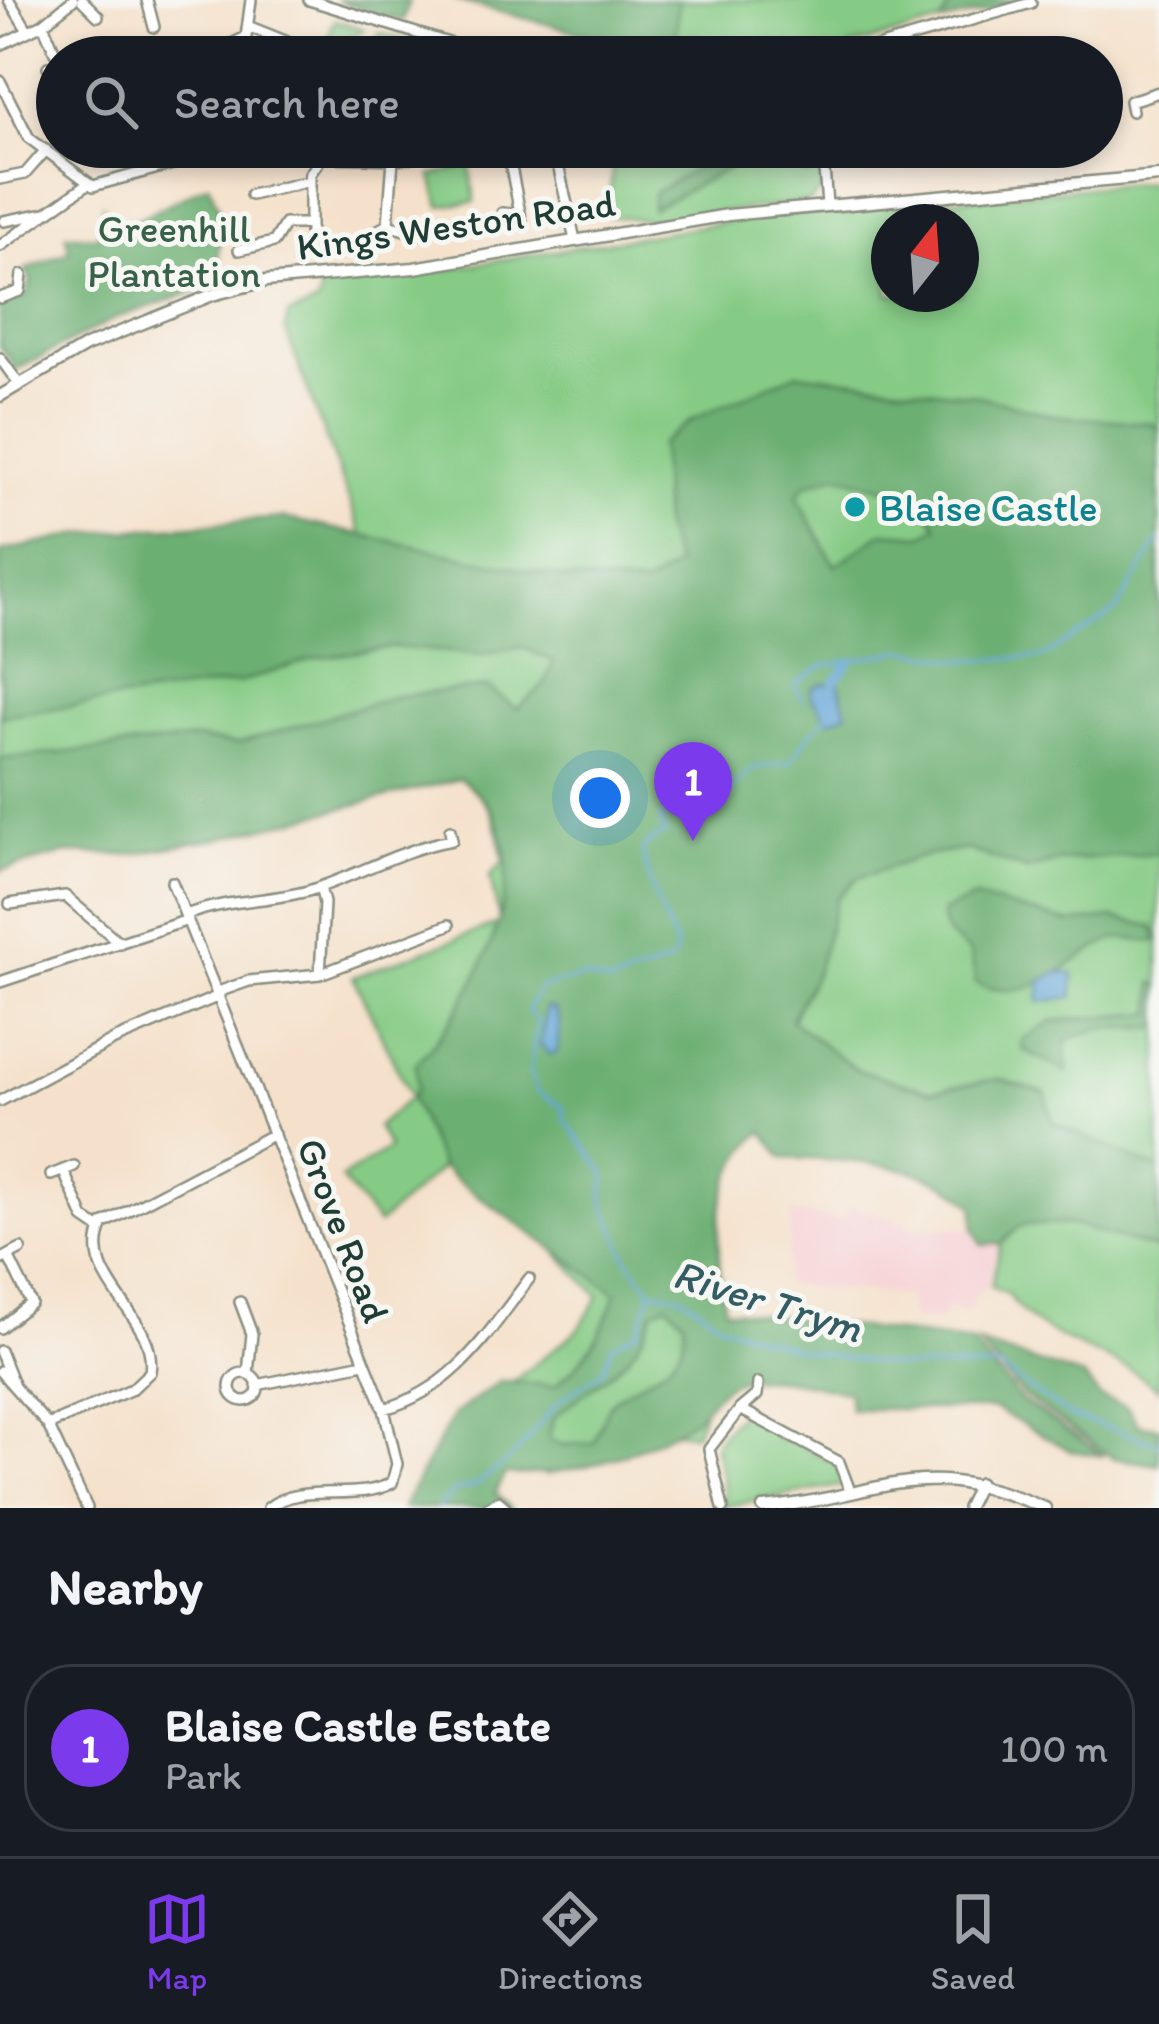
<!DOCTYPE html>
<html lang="en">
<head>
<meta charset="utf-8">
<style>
  :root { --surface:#171b24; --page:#20242c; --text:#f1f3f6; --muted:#9ea1a6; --line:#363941; --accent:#7c3aed }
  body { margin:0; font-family:Itim,sans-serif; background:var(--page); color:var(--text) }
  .compass { position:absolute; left:871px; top:204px; width:108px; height:108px; border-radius:50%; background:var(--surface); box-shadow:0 6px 18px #0003; rotate:17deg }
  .you { position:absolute; left:600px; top:798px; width:42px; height:42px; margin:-30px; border:9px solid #fff; border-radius:50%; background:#1a73e8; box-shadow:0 0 0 18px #1a73e833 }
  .badge { display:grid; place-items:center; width:78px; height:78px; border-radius:50%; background:var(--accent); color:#fff; font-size:39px; font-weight:700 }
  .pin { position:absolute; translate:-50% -99px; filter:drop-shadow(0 3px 6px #0008) }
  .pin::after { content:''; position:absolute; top:63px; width:42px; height:36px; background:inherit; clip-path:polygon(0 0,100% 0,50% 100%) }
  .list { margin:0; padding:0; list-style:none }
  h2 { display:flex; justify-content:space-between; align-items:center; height:156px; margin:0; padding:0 48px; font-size:51px }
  h2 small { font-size:39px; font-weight:400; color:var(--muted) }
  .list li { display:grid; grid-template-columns:78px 1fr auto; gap:36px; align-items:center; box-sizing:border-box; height:168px; margin:0 24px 24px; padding:0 24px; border:3px solid var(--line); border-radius:48px }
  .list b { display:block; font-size:45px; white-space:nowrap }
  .list p { margin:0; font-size:39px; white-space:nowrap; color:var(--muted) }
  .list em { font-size:39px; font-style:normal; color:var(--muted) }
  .icon { flex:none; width:66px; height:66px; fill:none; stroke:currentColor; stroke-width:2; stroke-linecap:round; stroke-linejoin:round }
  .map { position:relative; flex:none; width:1159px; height:1508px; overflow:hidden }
  .search { position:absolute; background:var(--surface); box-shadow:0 6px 18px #0003; left:36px; right:36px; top:36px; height:132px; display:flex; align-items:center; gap:30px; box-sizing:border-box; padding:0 42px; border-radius:66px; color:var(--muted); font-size:45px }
  .sheet { height:348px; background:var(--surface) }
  nav { display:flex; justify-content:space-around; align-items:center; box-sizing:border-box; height:168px; border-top:3px solid var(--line); background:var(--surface); font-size:33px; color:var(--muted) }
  nav a { display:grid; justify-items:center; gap:6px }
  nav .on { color:var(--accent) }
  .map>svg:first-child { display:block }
  .built { fill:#f7cfd4 }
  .green { fill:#86cb85; stroke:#52845c; stroke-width:3; fill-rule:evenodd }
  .forest { fill:#6caf72; stroke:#467653; stroke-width:3; fill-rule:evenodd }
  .water { fill:#65a6d8; stroke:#427286; stroke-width:3 }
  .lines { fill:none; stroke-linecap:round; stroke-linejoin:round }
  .stream { stroke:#65a6d8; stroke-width:3 }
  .canal { stroke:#65a6d8; stroke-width:8 }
  .minor-casing { stroke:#8a8f80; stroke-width:14 }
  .major-casing { stroke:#8a8f80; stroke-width:15 }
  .minor { stroke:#fff; stroke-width:9 }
  .major { stroke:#fff; stroke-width:10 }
  .culture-dot { fill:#0f9aa8; stroke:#f6f6f2; stroke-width:4.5 }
  .labels { text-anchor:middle; stroke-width:10; stroke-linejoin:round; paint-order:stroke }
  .street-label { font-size:39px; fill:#1f3d34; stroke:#f6f6f2 }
  .park-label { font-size:39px; fill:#396048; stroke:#f6f6f2 }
  .culture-label { font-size:39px; fill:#0d838f; stroke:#f6f6f2; text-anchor:start }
  .water-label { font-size:42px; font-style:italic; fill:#345c65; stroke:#f6f6f2 }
</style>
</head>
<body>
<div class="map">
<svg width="1159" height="1508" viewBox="0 0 1159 1508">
  <rect width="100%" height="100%" fill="#f6f6f2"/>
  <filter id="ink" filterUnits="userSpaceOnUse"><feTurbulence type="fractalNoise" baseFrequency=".00833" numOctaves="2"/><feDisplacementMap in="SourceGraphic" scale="24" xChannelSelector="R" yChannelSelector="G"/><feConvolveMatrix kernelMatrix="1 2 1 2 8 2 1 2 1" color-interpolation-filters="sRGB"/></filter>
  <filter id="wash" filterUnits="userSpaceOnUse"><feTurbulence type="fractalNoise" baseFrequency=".004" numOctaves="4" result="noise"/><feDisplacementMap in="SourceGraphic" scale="48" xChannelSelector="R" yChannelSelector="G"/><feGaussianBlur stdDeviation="2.7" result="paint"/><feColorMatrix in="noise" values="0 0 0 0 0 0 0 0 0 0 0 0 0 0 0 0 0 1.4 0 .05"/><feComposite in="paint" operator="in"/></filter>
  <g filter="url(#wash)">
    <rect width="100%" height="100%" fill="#f5e1cb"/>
    <path class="built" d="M 850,1206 L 921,1228 L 974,1228 L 982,1244 L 998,1245 L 987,1290 L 979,1289 L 970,1312 L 946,1308 L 942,1321 L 911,1319 L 907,1295 L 785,1285 L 791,1213 L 844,1220 Z"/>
    <path class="green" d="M 679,0 L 953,0 L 941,23 L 852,46 L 835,57 L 674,57 Z
      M 335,20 L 364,29 L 345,42 L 360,41 L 354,57 L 319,57 Z
      M 379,33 L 417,44 L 416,49 L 407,46 L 403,57 L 375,57 Z
      M 615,147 L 754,147 L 806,174 L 822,173 L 821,191 L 810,202 L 651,220 L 607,216 Z
      M 470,165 L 475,202 L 440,206 L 432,176 Z
      M 1159,181 L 1159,834 L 931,808 L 835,887 L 829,925 L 837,898 L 857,878 L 923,856 L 967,849 L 1027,870 L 1058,861 L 1159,853 L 1159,1170 L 1053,1122 L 1045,1093 L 999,1079 L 931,1091 L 857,1070 L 791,1021 L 817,970 L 798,996 C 772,1060 735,1128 720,1196 C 702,1273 729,1362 694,1434 L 676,1431 L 546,1475 L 510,1384 L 578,1330 L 599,1296 L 539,1234 L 442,1167 L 378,1224 L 341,1179 L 389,1148 L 377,1127 L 411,1097 L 353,977 L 500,923 L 490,876 L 504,861 C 497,824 492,799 459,779 L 221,838 L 127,855 L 67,853 L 0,871 L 0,552 L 82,534 L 283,518 L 362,535 L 285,329 L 288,315 L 317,304 L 321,294 L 315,281 L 428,272 L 762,216 ZM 889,222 L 961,222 L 961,294 L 889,294 Z
      M 1070,1224 L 1159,1250 L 1159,1390 C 1118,1352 1037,1344 1008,1294 L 991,1287 L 1001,1244 L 1021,1225 Z
      M 741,1413 L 773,1430 L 778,1439 L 787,1438 L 837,1464 L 845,1485 L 725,1506 C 723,1496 724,1484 723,1478 C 715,1439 704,1450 741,1413 Z"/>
    <path class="forest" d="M 336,0 L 409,0 L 403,21 Z
      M 454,0 L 679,0 L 674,57 L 612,57 L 598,37 Z
      M 953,0 L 1012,0 L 1005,7 L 941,23 Z
      M 819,147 L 822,173 L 806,174 L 753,148 Z
      M 729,149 L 734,165 L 652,209 L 654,193 Z
      M 209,184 L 225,224 L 218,251 L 223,282 L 116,318 L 16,370 L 0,346 L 0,302 L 25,297 L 31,280 L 25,270 L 69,251 L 66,234 L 98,237 L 103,207 L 113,231 Z
      M 798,373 L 975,395 L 1057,416 L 1151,423 L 1159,429 L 1159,853 L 1058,861 L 1027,870 L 967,849 L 923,856 L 857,878 L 837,898 L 817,970 L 791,1020 L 857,1070 L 930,1091 L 999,1079 L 1045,1093 L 1053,1123 L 1159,1170 L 1159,1250 L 1070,1224 L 1021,1225 L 1001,1244 L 982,1245 L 974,1228 L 975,1207 C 928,1159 846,1161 783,1158 L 763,1131 C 711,1181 714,1242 725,1309 L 971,1343 L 1020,1399 L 1104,1456 L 1071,1451 L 994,1409 L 850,1409 L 848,1392 C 814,1386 771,1372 737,1381 C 714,1387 708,1411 689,1422 C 634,1456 569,1478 505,1474 L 495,1493 L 511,1508 L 402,1508 L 454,1414 L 501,1381 L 555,1386 C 587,1358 603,1334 616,1293 L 456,1180 L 441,1167 L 411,1098 L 417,1089 L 416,1064 C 477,1001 560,841 459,779 L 221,838 L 127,855 L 67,853 L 0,871 L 0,759 L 197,739 L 237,744 L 397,696 L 487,687 L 517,709 L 544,685 L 554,661 L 521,647 L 482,655 L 394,647 L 315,658 L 241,682 L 0,716 L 0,552 L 82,534 L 283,518 L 568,579 L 644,586 L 676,566 L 663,526 L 660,444 L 693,419 ZM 836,475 C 865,481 928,497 937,527 L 922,535 L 883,532 L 835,566 L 797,496 L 807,484 ZM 667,1304 L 684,1320 C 689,1368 644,1375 613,1400 C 605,1407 599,1432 593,1443 L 562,1445 L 549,1439 L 553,1419 C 595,1380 635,1369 654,1310 Z
      M 975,898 L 1071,923 L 1112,918 L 1153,926 L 1159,940 C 1144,945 1126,934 1112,940 C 1064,962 1030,1008 976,983 L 970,953 C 953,938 942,936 942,912 Z
      M 1153,983 L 1159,984 L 1159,1028 L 1101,1028 L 1066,1040 L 1067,1072 L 1022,1049 L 1022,1040 L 1052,1021 L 1153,1013 Z
      M 978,1344 L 1084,1377 L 1100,1397 L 1127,1407 L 1139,1425 L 1159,1427 L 1159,1465 L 1113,1458 L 1023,1395 Z"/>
    <path class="water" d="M 820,683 L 839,684 L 847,713 L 830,721 L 812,698 L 812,689 Z
      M 1060,972 L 1074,974 L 1073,997 L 1039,1002 L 1041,981 Z
      M 546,1008 L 555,1010 L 560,1024 L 557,1052 L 551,1055 L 540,1045 Z"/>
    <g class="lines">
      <path class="stream" d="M 803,700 L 794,685 L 822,666 L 904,650 L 961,660 L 1042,657 L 1116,611 L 1159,540
        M 652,1290 L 628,1260 L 603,1201 L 606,1174 L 564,1119 L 564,1108 L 537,1092 L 530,1074 L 538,1022 L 527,1010 L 540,988 L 583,977 L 610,984 L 673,961 L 676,945 C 668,931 642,866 643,852 C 645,842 658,838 665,834 L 660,818 L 706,806 L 709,796 L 725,795 L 754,768 L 791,762 L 808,735 L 829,715
        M 652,1290 L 681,1295 L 721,1324 L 801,1350 L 897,1367 L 999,1368 L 1070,1416 L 1159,1444
        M 439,1508 L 453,1491 L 475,1486 L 513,1457 L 560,1400 L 602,1372 L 612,1345 L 638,1331 L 652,1292"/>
      <path class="canal" d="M 834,682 L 850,662"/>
    </g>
  </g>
  <g filter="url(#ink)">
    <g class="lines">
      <defs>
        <path id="minor" d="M 9,0 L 28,31
          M 82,0 L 98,16
          M 147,0 L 154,27
          M 309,0 L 494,57
          M 43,24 L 57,57
          M 250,27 L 290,43
          M 0,45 L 43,24 L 73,0
          M 204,57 L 246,37 L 251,0
          M 842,57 L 1031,3
          M 48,67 L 57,66
          M 0,81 L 29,138 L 93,186 L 235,147
          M 1132,111 L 1130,101 L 1159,92
          M 161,147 L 169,164
          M 289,147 L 293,147
          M 507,147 L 522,223
          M 554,147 L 575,240
          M 822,147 L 827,204
          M 0,179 L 25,174 L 46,150
          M 251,195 L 310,181
          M 502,213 L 520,214
          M 4,221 L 46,213
          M 388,225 L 393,159
          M 310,235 L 310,174 L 322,157 L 400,159 L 468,147
          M 354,243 L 388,225 L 418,234
          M 0,246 L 89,183
          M 239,250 L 274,242 L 285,224 L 310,224
          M 0,298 L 20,291 L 22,275
          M 0,358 L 19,384
          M 172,882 L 384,1409 L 397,1464 L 392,1483 C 355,1503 300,1481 268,1508
          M 320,887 L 324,903 L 320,974
          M 10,904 L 65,896 L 120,943
          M 186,915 C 227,899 266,902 308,891 C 357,876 400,849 452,840 L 450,830
          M 0,982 L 188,920
          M 218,992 L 249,981 L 320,974 L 449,925
          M 0,1101 L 114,1040 L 219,996
          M 63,1170 L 84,1218 L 100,1229
          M 51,1175 L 74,1166
          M 0,1260 L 21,1249
          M 240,1302 L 252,1334 L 248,1373
          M 0,1328 L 31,1303 L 8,1256
          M 0,1351 L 14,1386
          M 0,1371 L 48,1425 L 87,1508
          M230 1387a14 14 0 1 1 28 0a14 14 0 1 1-28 0Z
          M 257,1385 L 364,1363
          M 384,1409 C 455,1389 487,1334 529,1279
          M 740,1409 L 757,1395 L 758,1383
          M 48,1425 L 132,1389 L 150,1372 C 159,1316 76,1280 103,1224 L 274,1134
          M 487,1508 L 498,1501 L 506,1508
          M 723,1508 L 709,1449 L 740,1409 L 839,1462 L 850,1491
          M 967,1508 L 979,1483"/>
        <path id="major" d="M 0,396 L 86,346 L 212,295 L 266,281 L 414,268 L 728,215 L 1159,176
          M 763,1508 C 888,1496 913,1453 1045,1508"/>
      </defs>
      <use href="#minor" class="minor-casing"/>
      <use href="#major" class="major-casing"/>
      <use href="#minor" class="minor"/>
      <use href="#major" class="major"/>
    </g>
  </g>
  <circle class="culture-dot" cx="855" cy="507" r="12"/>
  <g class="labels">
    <g class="street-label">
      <text transform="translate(456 224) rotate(-8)" y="14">Kings Weston Road</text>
      <text transform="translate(344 1230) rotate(69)" y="14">Grove Road</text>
    </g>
    <g class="park-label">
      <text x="174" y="242">Greenhill<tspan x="174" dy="45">Plantation</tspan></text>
    </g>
    <g class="culture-label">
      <text x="879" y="521">Blaise Castle</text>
    </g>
    <g class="water-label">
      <text transform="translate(768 1300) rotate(17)" y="15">River Trym</text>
    </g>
  </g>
</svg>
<svg class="compass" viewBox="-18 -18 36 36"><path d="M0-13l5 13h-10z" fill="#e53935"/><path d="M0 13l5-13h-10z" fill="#9ea1a6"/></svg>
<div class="you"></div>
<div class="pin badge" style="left:693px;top:841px">1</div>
<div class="search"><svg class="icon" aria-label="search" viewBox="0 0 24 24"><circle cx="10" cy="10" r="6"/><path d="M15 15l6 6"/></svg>Search here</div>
</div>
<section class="sheet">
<h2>Nearby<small></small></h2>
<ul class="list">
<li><span class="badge">1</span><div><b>Blaise Castle Estate</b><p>Park</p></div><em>100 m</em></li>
</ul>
</section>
<nav>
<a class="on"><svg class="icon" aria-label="map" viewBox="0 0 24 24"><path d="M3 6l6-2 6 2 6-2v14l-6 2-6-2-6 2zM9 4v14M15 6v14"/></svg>Map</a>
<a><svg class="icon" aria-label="directions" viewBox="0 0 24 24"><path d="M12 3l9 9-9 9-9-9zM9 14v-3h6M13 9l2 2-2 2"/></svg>Directions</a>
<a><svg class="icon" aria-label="saved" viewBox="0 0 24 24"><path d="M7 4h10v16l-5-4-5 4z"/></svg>Saved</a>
</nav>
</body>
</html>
